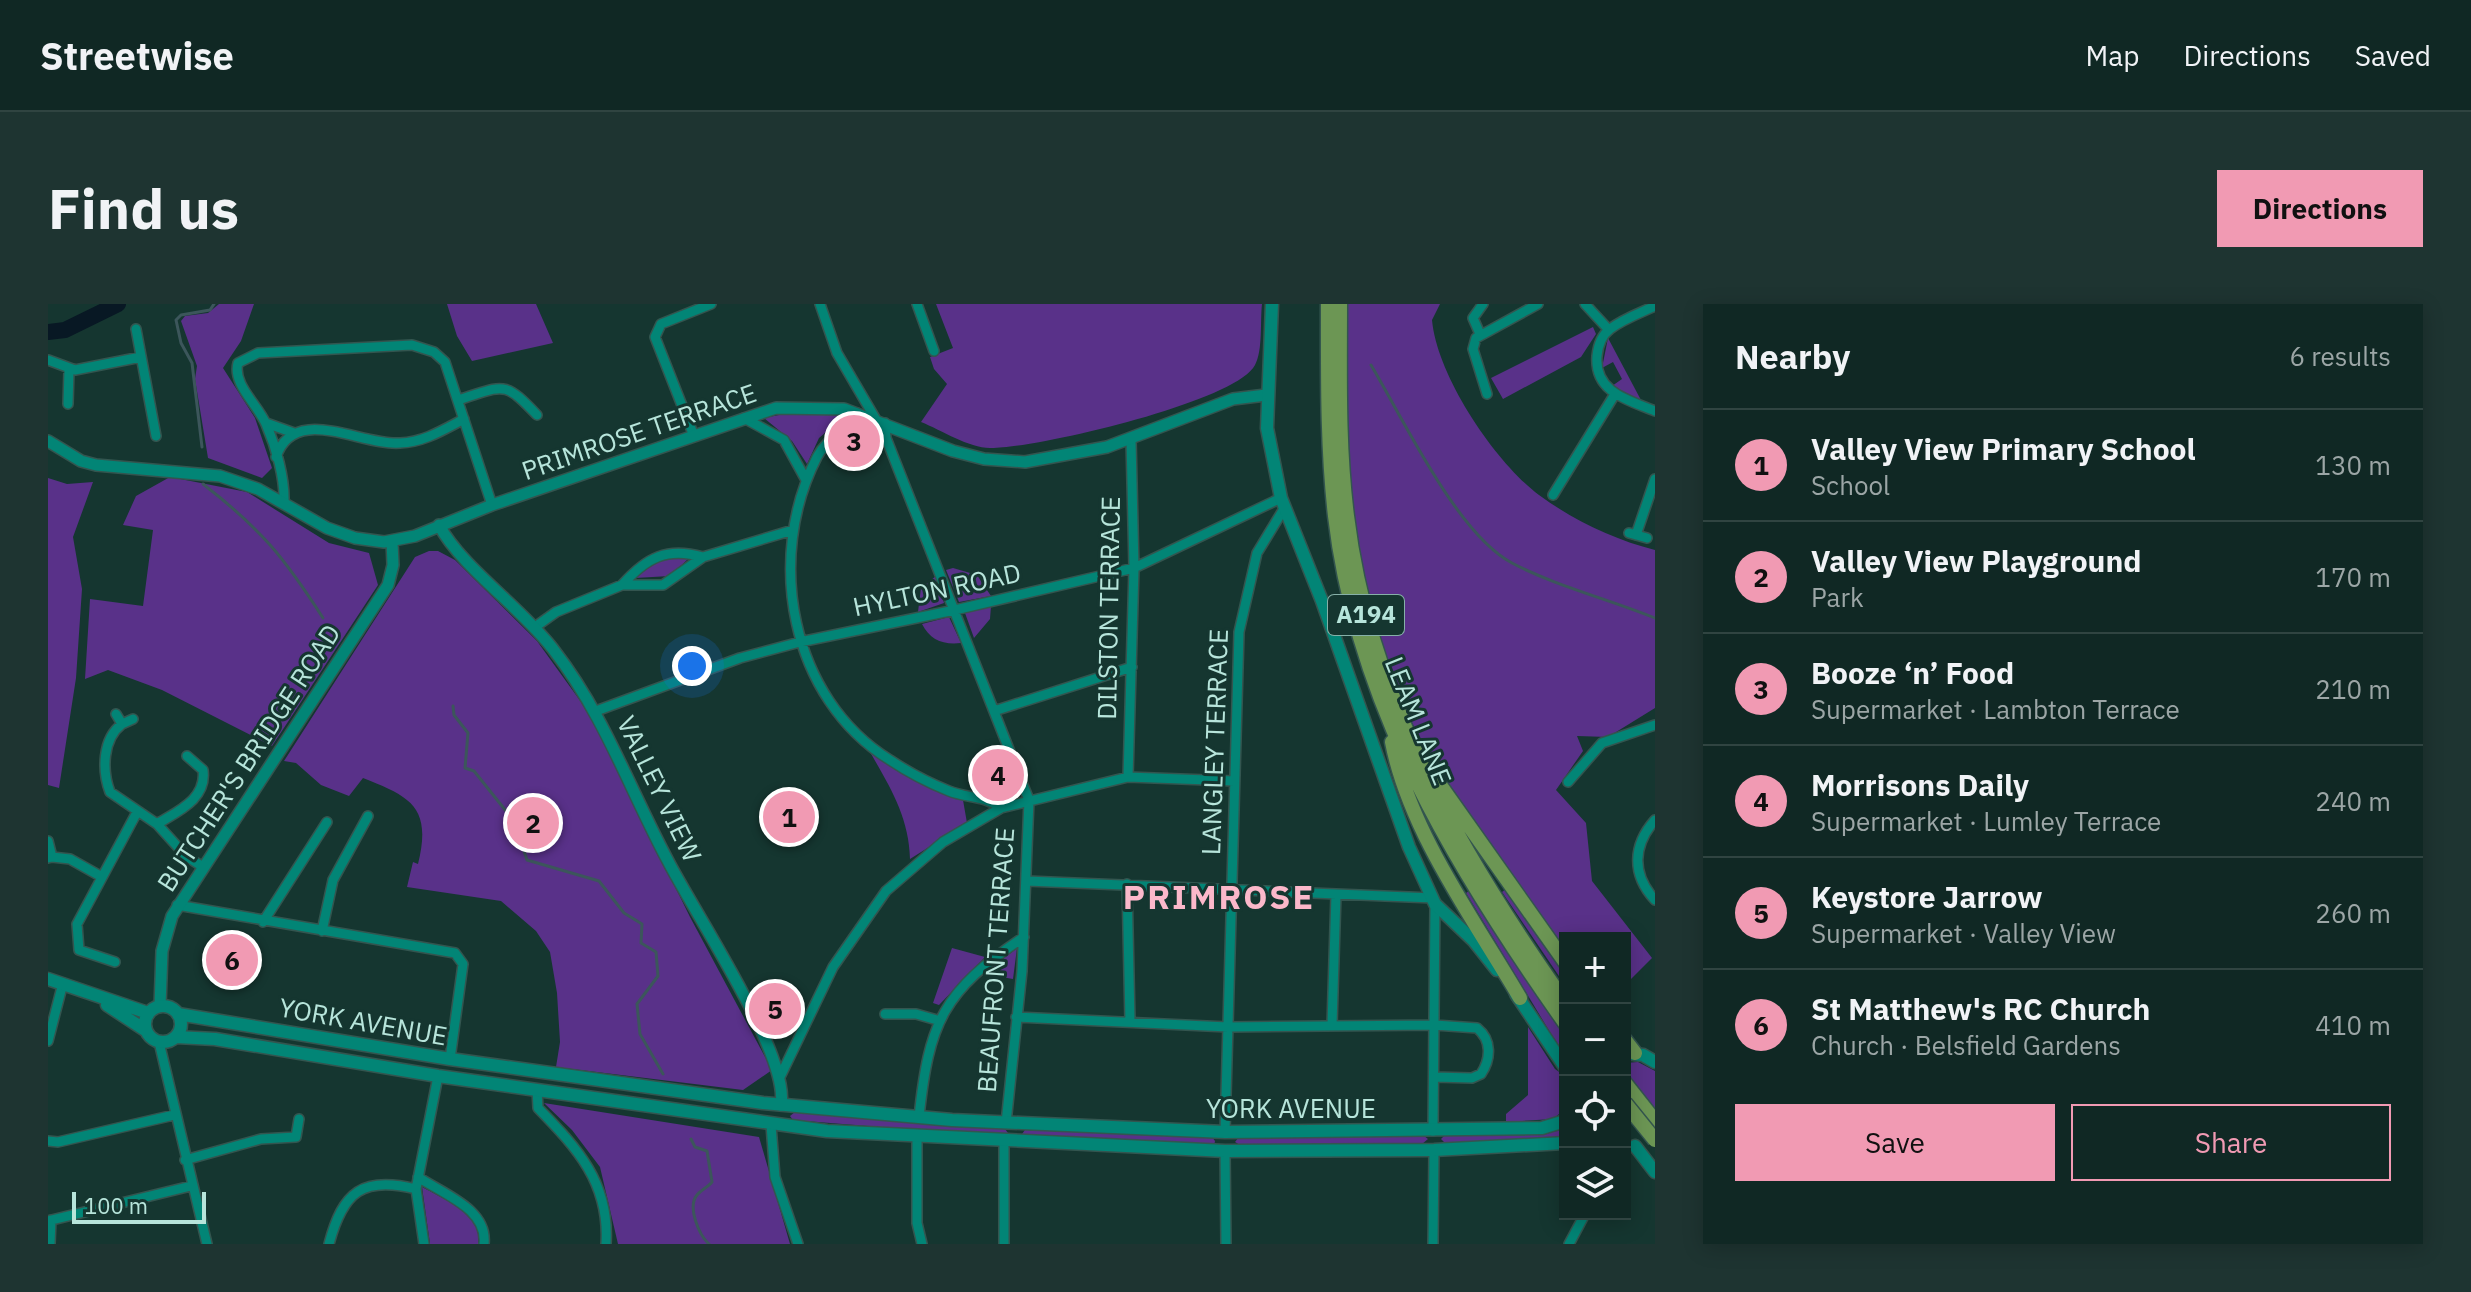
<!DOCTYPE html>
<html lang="en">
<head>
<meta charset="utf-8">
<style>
  :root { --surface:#102824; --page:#1e3431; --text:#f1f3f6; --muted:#9ca6a6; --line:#304441; --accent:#f19ab3 }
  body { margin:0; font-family:"IBM Plex Sans",sans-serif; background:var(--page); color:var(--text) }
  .controls { position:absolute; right:24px; bottom:24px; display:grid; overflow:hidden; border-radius:0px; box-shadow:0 4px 20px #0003 }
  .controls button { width:72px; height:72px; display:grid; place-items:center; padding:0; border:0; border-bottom:2px solid var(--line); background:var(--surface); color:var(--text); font:40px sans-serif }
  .scale { position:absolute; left:24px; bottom:20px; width:134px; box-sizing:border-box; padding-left:8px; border:4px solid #b7e5db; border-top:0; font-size:22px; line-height:28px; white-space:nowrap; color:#b7e5db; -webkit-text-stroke:6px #153630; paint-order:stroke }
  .you { position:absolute; left:644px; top:362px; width:28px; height:28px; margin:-20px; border:6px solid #fff; border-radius:50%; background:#1a73e8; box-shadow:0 0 0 12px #1a73e833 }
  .badge { display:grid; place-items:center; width:52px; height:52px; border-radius:50%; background:var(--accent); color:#111; font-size:26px; font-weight:700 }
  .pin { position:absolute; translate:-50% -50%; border:4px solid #fff; box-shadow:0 2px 8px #0006 }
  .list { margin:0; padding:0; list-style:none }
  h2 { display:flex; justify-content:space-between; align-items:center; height:104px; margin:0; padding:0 32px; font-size:34px }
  h2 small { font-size:26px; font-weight:400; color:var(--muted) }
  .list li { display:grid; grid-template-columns:52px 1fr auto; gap:24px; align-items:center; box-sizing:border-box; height:112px; padding:0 32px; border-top:2px solid var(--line) }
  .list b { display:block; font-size:30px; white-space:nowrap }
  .list p { margin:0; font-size:26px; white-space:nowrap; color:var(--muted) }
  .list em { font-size:26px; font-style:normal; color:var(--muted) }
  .actions { display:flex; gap:16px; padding:24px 32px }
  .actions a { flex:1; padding:18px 0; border:2px solid var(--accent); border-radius:0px; text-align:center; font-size:28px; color:var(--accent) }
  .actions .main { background:var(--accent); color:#111 }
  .icon { flex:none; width:44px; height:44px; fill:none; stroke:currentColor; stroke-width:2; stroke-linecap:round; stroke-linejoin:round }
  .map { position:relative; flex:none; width:1607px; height:940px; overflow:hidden; border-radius:0px }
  header { display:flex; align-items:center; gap:48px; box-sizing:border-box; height:112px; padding:0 40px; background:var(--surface); border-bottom:2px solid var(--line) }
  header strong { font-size:38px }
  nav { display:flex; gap:44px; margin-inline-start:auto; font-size:28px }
  .intro { display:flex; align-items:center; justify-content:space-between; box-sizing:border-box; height:192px; padding:0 48px }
  h1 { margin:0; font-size:56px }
  .button { padding:20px 36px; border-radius:0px; background:var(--accent); color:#111; font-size:28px; font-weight:700 }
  main { display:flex; gap:48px; padding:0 48px }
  aside { flex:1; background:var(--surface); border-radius:0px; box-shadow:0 4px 20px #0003 }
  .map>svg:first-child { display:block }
  .green { fill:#593189 }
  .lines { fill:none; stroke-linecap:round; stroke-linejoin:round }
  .stream { stroke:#3c565b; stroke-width:3 }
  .river { stroke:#081824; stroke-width:16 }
  .minor-casing { stroke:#33554f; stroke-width:12 }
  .tertiary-casing { stroke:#33554f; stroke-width:14 }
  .secondary-casing { stroke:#33554f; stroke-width:15 }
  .trunk-casing { stroke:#33554f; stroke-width:17 }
  .minor { stroke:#028576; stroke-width:9 }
  .tertiary { stroke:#028576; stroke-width:11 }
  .secondary { stroke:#028576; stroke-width:12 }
  .trunk { stroke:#6c9654; stroke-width:14 }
  .trunk-bridge-casing { stroke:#33554f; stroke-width:17; stroke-linecap:butt }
  .trunk-bridge { stroke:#6c9654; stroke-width:14 }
  .labels { text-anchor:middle; stroke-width:6; stroke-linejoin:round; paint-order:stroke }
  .shield { fill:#153630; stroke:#86b0a8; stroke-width:2 }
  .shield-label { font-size:24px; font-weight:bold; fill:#b7e5db }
  .street-label { font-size:26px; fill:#b7e5db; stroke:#153630 }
  .district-label { font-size:34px; font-weight:bold; letter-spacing:2px; fill:#fbb8ca; stroke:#153630 }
</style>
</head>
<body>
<header>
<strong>Streetwise</strong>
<nav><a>Map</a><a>Directions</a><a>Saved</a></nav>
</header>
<div class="intro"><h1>Find us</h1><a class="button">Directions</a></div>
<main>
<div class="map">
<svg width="1607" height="940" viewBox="0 0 1607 940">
  <rect width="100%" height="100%" fill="#153630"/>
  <path class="green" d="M 171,0 L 206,0 L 193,37 L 175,64 L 207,114 L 224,164 L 214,174 L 160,154 L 147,75 L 149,62 L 133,17 L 137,12 L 160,9 Z
    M 399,0 L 488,0 L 505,39 L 424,57 L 409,32 Z
    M 888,0 L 1214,0 C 1212,17 1215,46 1207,61 C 1188,98 986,145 942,144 C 921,144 893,126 873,118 L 899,80 L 886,65 L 882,53 L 905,44 Z
    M 1300,0 L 1392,0 L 1384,16 C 1389,72 1447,158 1491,191 C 1525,216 1567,236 1607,246 L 1607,404 L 1560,433 L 1529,432 L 1535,447 L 1508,486 L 1538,519 L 1544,577 L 1604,654 L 1577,681 L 1577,634 L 1517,634 L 1517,644 C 1457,565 1388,481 1351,389 C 1322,321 1307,244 1301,170 C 1296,115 1300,56 1300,0 Z
    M 1545,23 L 1548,30 L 1533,53 L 1455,95 L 1443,74 Z
    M 1560,34 L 1594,98 L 1564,82 L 1574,75 L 1565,58 L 1554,64 Z
    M 746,108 L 798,111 L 771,134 L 759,160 L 744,137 L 716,114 Z
    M 122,173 L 199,188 L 281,239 L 321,249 L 330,281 L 224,442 L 114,386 L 60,366 L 37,375 L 42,295 L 95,302 L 105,226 L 75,221 L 88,192 Z
    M 0,174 L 19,180 L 45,178 L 25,233 L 34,285 L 28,374 L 11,484 L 0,481 Z
    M 381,247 L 390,247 L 407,256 L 489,337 L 541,409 L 642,613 L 724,766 L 695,786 L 508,763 L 512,738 L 509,689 L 502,648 L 488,627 L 453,597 L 359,583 L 365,558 L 370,560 C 384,503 363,493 315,474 L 301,492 L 273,481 L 248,459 L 236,457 L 367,253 Z
    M 625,253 L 640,255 L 622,272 L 587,274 L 608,257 Z
    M 905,264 L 929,271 L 943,292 L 911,298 L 898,266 Z
    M 888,272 L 896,299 L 870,308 L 873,284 Z
    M 943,302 L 942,315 L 926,334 L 917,309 Z
    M 901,313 L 913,339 C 895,341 882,336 874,320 Z
    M 822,448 L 887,486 L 915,496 L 919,519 L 862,555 C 861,513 842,483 822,448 Z
    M 1459,584 L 1517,670 L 1517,681 L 1454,588 Z
    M 1422,586 L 1517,733 L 1517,753 L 1418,589 Z
    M 904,644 L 937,653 L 891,701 L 885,699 Z
    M 969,644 L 965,675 L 936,670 Z
    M 1480,723 L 1507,765 L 1517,772 L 1517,805 L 1505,815 L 1458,818 L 1458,810 L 1480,791 Z
    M 1590,758 L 1607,767 L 1607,805 L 1577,766 L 1577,759 Z
    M 496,799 L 711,833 L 742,940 L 570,940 L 552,863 L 524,826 Z
    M 747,808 L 957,825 L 960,829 L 956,833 L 745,816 L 742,812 Z
    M 1517,823 L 1517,836 L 1397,839 L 1393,835 L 1397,831 L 1510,827 Z
    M 977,826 L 1164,833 L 1167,837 L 1166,842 L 977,833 L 974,830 Z
    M 1376,832 L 1380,835 L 1374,840 L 1192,841 L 1187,838 L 1191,833 Z
    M 374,883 C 397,896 435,909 430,940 L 382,940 Z"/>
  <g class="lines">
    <path class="stream" d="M 1323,61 C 1356,116 1409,230 1464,259 C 1505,281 1563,296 1607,314
      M 154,143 L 144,59 L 133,39 L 128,16 L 133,11 L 162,6 L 166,0
      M 155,180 C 213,225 236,253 275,314
      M 405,402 L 406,411 L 420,429 L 417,464 L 426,467 L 466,517 L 479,556 L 551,577 L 576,609 L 594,620 L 593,639 L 608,648 L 610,672 L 589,700 L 592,730 L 615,770
      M 643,835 L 647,843 L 659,847 L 664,878 C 660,883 653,886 649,891 C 639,903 651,931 661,940"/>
    <path class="river" d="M 0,28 L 17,26 L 70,0"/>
    <defs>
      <path id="minor" d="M 772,0 L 789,49 L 827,114
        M 869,0 L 886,47
        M 1537,0 L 1561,26
        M 1607,2 C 1592,9 1575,15 1562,25 C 1554,31 1550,42 1549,52 C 1546,88 1580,96 1607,107
        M 88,25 L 108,132
        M 1432,30 L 1425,14 L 1435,0
        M 0,56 L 27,66 L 93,53
        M 1439,90 L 1425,45 L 1428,34 L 1490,0
        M 410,96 C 456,82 455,75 489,111
        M 20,100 L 21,66
        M 809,109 C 798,125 779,134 769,153 C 717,254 742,394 842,456 C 860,468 881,479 901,487 C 918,494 938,492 953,504
        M 696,114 L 736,136 L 758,176
        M 218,119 L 246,129
        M 837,119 L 838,134 L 981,496 L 974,667 L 958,819
        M 646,132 L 607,33 L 613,20 L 663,0
        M 228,153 C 246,99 313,142 352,139 C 376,138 395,126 416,115
        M 1505,191 L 1567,90
        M 236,199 C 237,174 228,143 218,120 C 210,101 184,80 190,59 L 210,49 L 364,41 L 386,48 L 397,58 L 444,201
        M 1581,229 L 1599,234
        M 1588,231 L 1607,175
        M 574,281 C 599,253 619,243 655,253
        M 487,323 L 508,308 L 574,281 L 615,281 L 655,253 L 745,226
        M 548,407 L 692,354 L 752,338 L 907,306 L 1086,264 L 1233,194
        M 946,407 L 1084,363
        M 68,410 L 74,420 L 85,415
        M 74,420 C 54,435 54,467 62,488 L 109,520 L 138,552 L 155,563
        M 1080,473 L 1086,264 L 1083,136
        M 1520,478 L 1554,439 L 1607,421
        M 1607,516 C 1585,541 1583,570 1607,596
        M 109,520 C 130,507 159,495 155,466 L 139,452
        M 0,537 L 4,553 L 0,554
        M 4,553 L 22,555 L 54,573
        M 979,577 L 1385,594
        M 1079,580 L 1082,717
        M 129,601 L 407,649 L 415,660 L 402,755
        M 215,618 L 279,518
        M 274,627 L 285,576 L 320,512
        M 67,658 L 31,646 L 29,620 L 89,508
        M 837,710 L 868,710 L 889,716
        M 968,713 L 1180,723 L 1387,721
        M 1284,721 L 1288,590
        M 0,737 L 15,679
        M 111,738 L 159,940
        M 733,771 L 785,663 L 838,587 L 895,538 L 953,504 L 1080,473 L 1186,477
        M 1386,773 L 1424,774 L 1433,770 C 1443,755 1444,736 1429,724 L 1387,721
        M 489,786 L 490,804 C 529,844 562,879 558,940
        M 871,813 C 881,718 895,687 976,633
        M 723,821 L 727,873 L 750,940
        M 1385,827 L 1387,600
        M 1177,828 L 1191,328 L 1209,249 L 1237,203
        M 869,833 L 869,919 L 874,940
        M 0,837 L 10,838 L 126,811
        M 956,839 L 956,940
        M 1177,847 L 1178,940
        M 137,856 L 213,835 L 248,833 L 251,815
        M 370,873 C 395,890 440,905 436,940
        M 0,917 L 143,882
        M 2,940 L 3,916
        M 281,940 C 295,887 315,872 368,885
        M 376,940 L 368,885 L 390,772
        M 1385,940 L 1386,846
        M 1521,940 L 1537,910"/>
      <path id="tertiary" d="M 0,137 L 33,157 L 48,161 L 172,172 L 210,185 L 279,224 L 307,234 L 336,238 L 367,232 L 444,201 L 728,104 L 796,105 L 905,147 L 936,155 L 977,158 L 1059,143 L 1185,95 L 1218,91
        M 391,221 C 414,264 473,303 505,345 C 557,412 581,484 620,557 C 646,608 742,751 733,801
        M 112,702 L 114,647 L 124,612 L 340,281 L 345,261 L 344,237"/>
      <path id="secondary" d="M 1224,0 L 1219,124 L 1233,194 L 1274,297 L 1361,543 L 1387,600 L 1426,637 L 1449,666
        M 0,675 L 100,709
        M 1468,690 L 1517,763
        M 59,701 L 97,726
        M97 720a18 18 0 1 1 36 0a18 18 0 1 1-36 0Z
        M 130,710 L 402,755 L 715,799 L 904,816 L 1177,828 L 1494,824 L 1517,817
        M 128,733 L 167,735 L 390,772 L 779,827 L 1177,847 L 1386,846 L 1517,839
        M 1577,749 L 1595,751 L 1607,758
        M 1587,842 L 1607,868"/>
      <path id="trunk" d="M 1280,0 C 1280,71 1279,141 1287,212 C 1309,402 1408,565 1517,719
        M 1292,0 C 1292,71 1290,141 1299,212 C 1321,394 1413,551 1517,698
        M 1344,438 C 1361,527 1427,617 1472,694
        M 1385,471 L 1517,658
        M 1577,736 L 1587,749
        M 1577,779 L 1607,817"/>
    </defs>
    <use href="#minor" class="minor-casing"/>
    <use href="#tertiary" class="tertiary-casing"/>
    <use href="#secondary" class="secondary-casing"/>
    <use href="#trunk" class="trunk-casing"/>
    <use href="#minor" class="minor"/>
    <use href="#tertiary" class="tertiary"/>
    <use href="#secondary" class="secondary"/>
    <use href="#trunk" class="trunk"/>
    <defs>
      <path id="trunk-bridge" d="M 1577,799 L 1607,836"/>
    </defs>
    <use href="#trunk-bridge" class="trunk-bridge-casing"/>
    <use href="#trunk-bridge" class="trunk-bridge"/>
  </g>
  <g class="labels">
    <rect class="shield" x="1280" y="291" width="76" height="40" rx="6"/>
    <g class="shield-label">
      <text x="1318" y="319">A194</text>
    </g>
    <g class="street-label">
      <text transform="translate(591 128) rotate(-19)" y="9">PRIMROSE TERRACE</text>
      <text transform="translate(889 286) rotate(-12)" y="9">HYLTON ROAD</text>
      <text transform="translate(1061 304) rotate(-89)" y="9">DILSTON TERRACE</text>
      <text transform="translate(1370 417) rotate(68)" y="9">LEAM LANE</text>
      <text transform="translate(1167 438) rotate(-88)" y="9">LANGLEY TERRACE</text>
      <text transform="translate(201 454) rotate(-57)" y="9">BUTCHER'S BRIDGE ROAD</text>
      <text transform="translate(611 485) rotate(64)" y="9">VALLEY VIEW</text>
      <text transform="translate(948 656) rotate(-86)" y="9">BEAUFRONT TERRACE</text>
      <text transform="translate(315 718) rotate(10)" y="9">YORK AVENUE</text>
      <text x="1243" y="814">YORK AVENUE</text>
    </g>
    <g class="district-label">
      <text x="1171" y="605">PRIMROSE</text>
    </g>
  </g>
</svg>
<div class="controls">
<button>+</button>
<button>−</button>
<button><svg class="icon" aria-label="locate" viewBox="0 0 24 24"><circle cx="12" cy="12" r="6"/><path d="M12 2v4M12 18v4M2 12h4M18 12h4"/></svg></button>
<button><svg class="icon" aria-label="layers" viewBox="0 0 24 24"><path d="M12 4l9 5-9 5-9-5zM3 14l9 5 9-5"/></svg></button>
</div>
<div class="scale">100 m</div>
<div class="you"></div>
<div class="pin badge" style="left:741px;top:513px">1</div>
<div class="pin badge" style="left:485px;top:519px">2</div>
<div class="pin badge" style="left:806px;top:137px">3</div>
<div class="pin badge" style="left:950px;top:471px">4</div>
<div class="pin badge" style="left:727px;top:705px">5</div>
<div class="pin badge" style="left:184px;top:656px">6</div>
</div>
<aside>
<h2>Nearby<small>6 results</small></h2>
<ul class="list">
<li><span class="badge">1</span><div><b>Valley View Primary School</b><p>School</p></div><em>130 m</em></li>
<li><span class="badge">2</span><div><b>Valley View Playground</b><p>Park</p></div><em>170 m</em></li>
<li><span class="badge">3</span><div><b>Booze ‘n’ Food</b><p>Supermarket · Lambton Terrace</p></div><em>210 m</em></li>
<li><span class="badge">4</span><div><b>Morrisons Daily</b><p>Supermarket · Lumley Terrace</p></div><em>240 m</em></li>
<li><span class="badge">5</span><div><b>Keystore Jarrow</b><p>Supermarket · Valley View</p></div><em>260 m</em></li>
<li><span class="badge">6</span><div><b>St Matthew's RC Church</b><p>Church · Belsfield Gardens</p></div><em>410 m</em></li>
</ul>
<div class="actions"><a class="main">Save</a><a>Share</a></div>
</aside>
</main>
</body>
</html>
